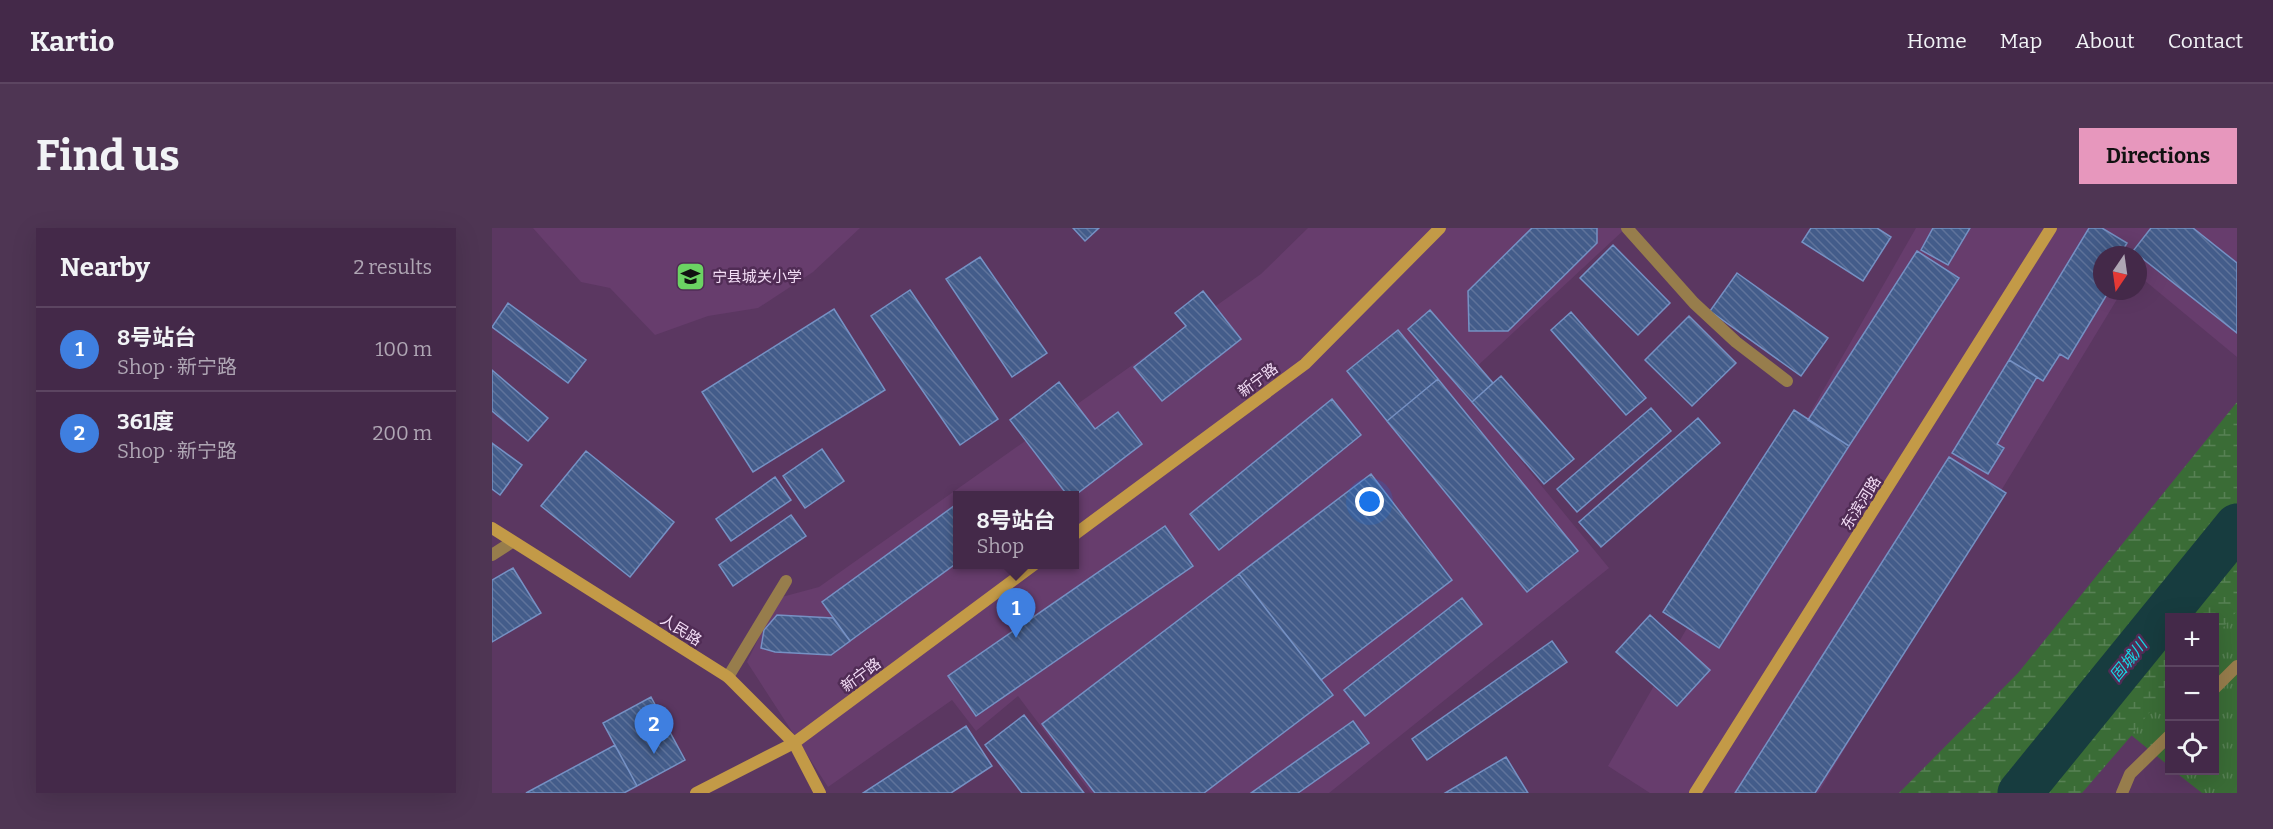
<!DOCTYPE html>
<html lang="en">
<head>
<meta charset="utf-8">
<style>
  :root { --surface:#442949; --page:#4e3553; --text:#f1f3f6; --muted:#afa6b4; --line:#5c4561; --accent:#e797bd }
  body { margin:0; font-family:Bitter,"Noto Sans SC",serif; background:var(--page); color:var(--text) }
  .controls { position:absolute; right:18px; bottom:18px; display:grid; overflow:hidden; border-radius:0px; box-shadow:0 6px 24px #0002 }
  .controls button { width:54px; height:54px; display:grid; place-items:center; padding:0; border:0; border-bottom:2px solid var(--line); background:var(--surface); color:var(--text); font:30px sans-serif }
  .compass { position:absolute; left:1601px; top:18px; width:54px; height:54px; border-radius:50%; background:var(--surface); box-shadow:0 6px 24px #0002; rotate:193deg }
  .you { position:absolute; left:878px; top:274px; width:21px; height:21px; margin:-15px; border:4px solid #fff; border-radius:50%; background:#1a73e8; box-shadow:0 0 0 9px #1a73e833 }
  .badge { display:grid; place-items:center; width:39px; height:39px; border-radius:50%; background:var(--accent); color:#fff; font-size:20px; font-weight:700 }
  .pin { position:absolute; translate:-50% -50px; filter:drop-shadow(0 2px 3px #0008) }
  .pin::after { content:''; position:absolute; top:32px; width:21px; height:18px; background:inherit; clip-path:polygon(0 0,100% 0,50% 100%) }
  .popup { position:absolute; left:461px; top:263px; width:126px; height:78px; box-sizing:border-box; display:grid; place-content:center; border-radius:0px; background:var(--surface); filter:drop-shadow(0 2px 4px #0005); font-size:20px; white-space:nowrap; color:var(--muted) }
  .popup b { font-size:22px; color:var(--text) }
  .popup::after { content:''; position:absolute; left:50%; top:100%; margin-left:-12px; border:12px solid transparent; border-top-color:var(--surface) }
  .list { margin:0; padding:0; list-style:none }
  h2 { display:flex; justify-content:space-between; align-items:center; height:78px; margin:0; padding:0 24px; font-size:26px }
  h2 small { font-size:20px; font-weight:400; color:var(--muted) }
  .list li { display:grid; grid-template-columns:39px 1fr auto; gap:18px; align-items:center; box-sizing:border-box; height:84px; padding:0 24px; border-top:2px solid var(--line) }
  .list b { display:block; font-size:22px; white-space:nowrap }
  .list p { margin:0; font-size:20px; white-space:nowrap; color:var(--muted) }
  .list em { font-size:20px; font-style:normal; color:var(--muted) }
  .icon { flex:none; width:33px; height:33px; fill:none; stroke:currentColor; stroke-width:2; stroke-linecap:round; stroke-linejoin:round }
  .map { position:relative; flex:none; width:1745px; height:565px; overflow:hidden; border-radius:0px }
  header { display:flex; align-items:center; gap:36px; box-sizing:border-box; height:84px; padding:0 30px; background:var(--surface); border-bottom:2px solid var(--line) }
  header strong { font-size:28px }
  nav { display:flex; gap:33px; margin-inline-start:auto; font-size:21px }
  .intro { display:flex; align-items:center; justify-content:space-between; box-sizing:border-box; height:144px; padding:0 36px }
  h1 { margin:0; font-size:42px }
  .button { padding:15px 27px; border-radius:0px; background:var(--accent); color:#111; font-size:21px; font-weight:700 }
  main { display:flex; gap:36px; padding:0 36px }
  aside { flex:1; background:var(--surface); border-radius:0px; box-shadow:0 6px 24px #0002 }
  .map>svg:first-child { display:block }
  .built { fill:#673d6d; fill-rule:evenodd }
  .wetland { fill:url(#wetland-marsh) }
  .park { fill:url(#park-tufts) }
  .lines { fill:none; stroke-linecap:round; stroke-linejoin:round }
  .river { stroke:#173c3f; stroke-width:45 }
  .building { fill:url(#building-back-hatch); stroke:#7691c4; stroke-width:1.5 }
  .lane { stroke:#977d4c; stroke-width:12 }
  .street { stroke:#977d4c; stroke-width:12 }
  .secondary { stroke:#c39a47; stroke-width:12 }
  .labels { text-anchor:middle; stroke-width:5; stroke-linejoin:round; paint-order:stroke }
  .poi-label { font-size:15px; fill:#f4def7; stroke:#502c55; text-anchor:start }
  .street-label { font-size:15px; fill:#f4def7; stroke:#502c55 }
  .water-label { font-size:16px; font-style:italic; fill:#15d7e4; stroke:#502c55 }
</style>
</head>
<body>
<header>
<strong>Kartio</strong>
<nav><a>Home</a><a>Map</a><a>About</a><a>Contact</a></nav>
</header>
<div class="intro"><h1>Find us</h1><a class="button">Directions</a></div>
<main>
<aside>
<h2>Nearby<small>2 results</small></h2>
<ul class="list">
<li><span class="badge" style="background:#3f7fe0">1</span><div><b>8号站台</b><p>Shop · 新宁路</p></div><em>100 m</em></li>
<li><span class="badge" style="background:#3f7fe0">2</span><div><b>361度</b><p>Shop · 新宁路</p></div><em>200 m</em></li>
</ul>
</aside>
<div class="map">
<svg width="1745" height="565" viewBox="0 0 1745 565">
  <defs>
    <pattern id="wetland-marsh" width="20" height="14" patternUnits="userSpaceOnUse" patternTransform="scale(1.5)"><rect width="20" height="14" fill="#3a6c36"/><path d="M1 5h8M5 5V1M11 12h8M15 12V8" fill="none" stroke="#578154"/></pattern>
    <pattern id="park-tufts" width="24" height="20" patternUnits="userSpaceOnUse" patternTransform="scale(1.5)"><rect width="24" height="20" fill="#3a6c36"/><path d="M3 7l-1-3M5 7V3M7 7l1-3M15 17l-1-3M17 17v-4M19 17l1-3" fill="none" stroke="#578154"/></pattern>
    <pattern id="building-back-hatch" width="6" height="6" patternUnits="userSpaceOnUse" patternTransform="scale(1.5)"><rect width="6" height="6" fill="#435c8a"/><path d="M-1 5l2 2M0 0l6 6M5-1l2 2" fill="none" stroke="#5f739b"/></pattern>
  </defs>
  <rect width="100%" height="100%" fill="#5b3761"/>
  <path class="built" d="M 41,0 L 368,0 L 321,44 L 266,80 L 216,88 L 163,107 L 118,60 L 89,54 Z
    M 816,0 L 1134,0 L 966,156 L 1117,340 L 837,565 L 599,565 L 526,468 L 484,503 L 460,472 L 336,559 L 255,434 L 286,370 L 327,359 L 769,46 ZM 466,268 L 582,268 L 582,336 L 466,336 Z
    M 1424,0 L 1745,0 L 1745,129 L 1646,47 L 1646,27 L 1610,27 L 1610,63 L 1630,63 L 1326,565 L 1158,565 L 1116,538 Z"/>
  <path class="wetland" d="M 1745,174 L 1745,386 L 1723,412 L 1722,389 L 1678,389 L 1677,464 L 1590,565 L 1407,565 L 1526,445 Z"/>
  <path class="park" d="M 1745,383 L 1745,565 L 1710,565 L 1682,543 L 1722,542 L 1723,409 Z
    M 1677,461 L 1677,538 L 1639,507 Z"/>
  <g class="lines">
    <path class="river" d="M 1528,565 L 1745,298"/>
  </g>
  <path class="building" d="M 581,0 L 607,0 L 593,13 Z
    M 1040,0 L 1105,0 L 1105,15 L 1016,103 L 977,103 L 976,63 Z
    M 1319,0 L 1385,0 L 1399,9 L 1371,53 L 1310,14 Z
    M 1441,0 L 1478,0 L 1456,37 L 1429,22 Z
    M 1597,0 L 1610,0 L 1635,15 L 1628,27 L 1610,27 L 1610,63 L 1617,63 L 1576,131 L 1568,126 L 1551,153 L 1517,132 Z
    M 1659,0 L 1701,0 L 1745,35 L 1745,105 L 1641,23 Z
    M 1121,17 L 1178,75 L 1146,107 L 1088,50 Z
    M 1425,23 L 1467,50 L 1357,218 L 1316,192 Z
    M 488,29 L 555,125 L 520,149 L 454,51 Z
    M 1245,45 L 1336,110 L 1309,148 L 1218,83 Z
    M 418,62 L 506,191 L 468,217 L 379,88 Z
    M 711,63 L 749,111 L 670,173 L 642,139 L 694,98 L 683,85 Z
    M 16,75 L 94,132 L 76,155 L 0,99 Z
    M 342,81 L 393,162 L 261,244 L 210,164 Z
    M 938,82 L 1001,155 L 980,174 L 916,101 Z
    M 1079,84 L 1154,170 L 1134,187 L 1059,102 Z
    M 1197,88 L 1244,135 L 1200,178 L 1153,132 Z
    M 906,102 L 946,151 L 895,193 L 855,143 Z
    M 1517,132 L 1545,149 L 1505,216 L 1512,220 L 1496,246 L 1460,225 Z
    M 0,142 L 56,190 L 36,213 L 0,183 Z
    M 1009,148 L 1082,231 L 1052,256 L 980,174 Z
    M 946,151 L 1086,323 L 1035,364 L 895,193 Z
    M 567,154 L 603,201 L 626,184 L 650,216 L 582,268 L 576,268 L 518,192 Z
    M 840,171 L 869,207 L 727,322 L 698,286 Z
    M 1159,180 L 1179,203 L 1085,284 L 1065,261 Z
    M 1302,182 L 1357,218 L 1227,420 L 1171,384 Z
    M 1206,190 L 1228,215 L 1109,319 L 1087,294 Z
    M 0,215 L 30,237 L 8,267 L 0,261 Z
    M 330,221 L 352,253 L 313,280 L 291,248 Z
    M 94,223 L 182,294 L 138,349 L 49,278 Z
    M 1457,229 L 1514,265 L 1323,565 L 1243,565 Z
    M 879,246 L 960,352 L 829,452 L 747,346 Z
    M 283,249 L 299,272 L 239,313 L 224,291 Z
    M 466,275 L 466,334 L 358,413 L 330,374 Z
    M 299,287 L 314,308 L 241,358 L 227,337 Z
    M 673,298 L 701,338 L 484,488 L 456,448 Z
    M 21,340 L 49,385 L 0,414 L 0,352 Z
    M 747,346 L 841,467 L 712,565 L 603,565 L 550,496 Z
    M 970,370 L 990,396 L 873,488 L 852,462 Z
    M 285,387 L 341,390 L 358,413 L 339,427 L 283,424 L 269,420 L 272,402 Z
    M 1158,387 L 1218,442 L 1185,478 L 1124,424 Z
    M 1060,413 L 1075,434 L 935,532 L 920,511 Z
    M 159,469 L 193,532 L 145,558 L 111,495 Z
    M 532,487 L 592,565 L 530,565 L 493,517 Z
    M 861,493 L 877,515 L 806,565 L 759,565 Z
    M 474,498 L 500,538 L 459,565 L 371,565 Z
    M 123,517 L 145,558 L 132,565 L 34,565 Z
    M 1014,529 L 1036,565 L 953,565 Z"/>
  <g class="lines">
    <path class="lane" d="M 1135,0 L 1202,75 L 1244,114 L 1295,153
      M 0,327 L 20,314
      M 236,449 L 294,353"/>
    <path class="street" d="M 1722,461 L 1745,438
      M 1630,565 L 1638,546 L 1678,507"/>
    <path class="secondary" d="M 0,300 L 236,449 L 302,515 L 328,565
      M 582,307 L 813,136 L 948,0
      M 204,565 L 302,515 L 543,336
      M 1203,565 L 1559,0"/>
  </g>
  <defs>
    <symbol id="school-square" viewBox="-11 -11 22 22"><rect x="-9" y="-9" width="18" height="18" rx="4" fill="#6bd363" stroke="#502c55"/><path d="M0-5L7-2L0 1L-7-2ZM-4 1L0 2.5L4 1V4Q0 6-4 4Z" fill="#111"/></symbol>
  </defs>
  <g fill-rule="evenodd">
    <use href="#school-square" x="182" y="32" width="33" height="33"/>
  </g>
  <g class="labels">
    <g class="poi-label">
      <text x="220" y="54">宁县城关小学</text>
    </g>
    <g class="street-label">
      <text transform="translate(766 152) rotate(-37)" y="5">新宁路</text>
      <text transform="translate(1369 275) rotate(-58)" y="5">东滨河路</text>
      <text transform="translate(189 402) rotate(32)" y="5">人民路</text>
      <text transform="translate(369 447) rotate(-37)" y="5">新宁路</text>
    </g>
    <g class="water-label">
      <text transform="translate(1636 432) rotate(-51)" y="6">固城川</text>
    </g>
  </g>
</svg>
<div class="controls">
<button>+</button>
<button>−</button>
<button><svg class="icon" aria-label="locate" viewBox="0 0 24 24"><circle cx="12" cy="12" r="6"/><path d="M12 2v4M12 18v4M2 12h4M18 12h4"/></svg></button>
</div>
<svg class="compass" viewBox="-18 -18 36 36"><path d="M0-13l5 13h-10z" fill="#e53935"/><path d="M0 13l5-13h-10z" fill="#afa6b4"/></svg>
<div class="you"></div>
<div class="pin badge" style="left:524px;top:410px;background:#3f7fe0">1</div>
<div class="popup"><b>8号站台</b>Shop</div>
<div class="pin badge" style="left:162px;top:526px;background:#3f7fe0">2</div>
</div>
</main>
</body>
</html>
